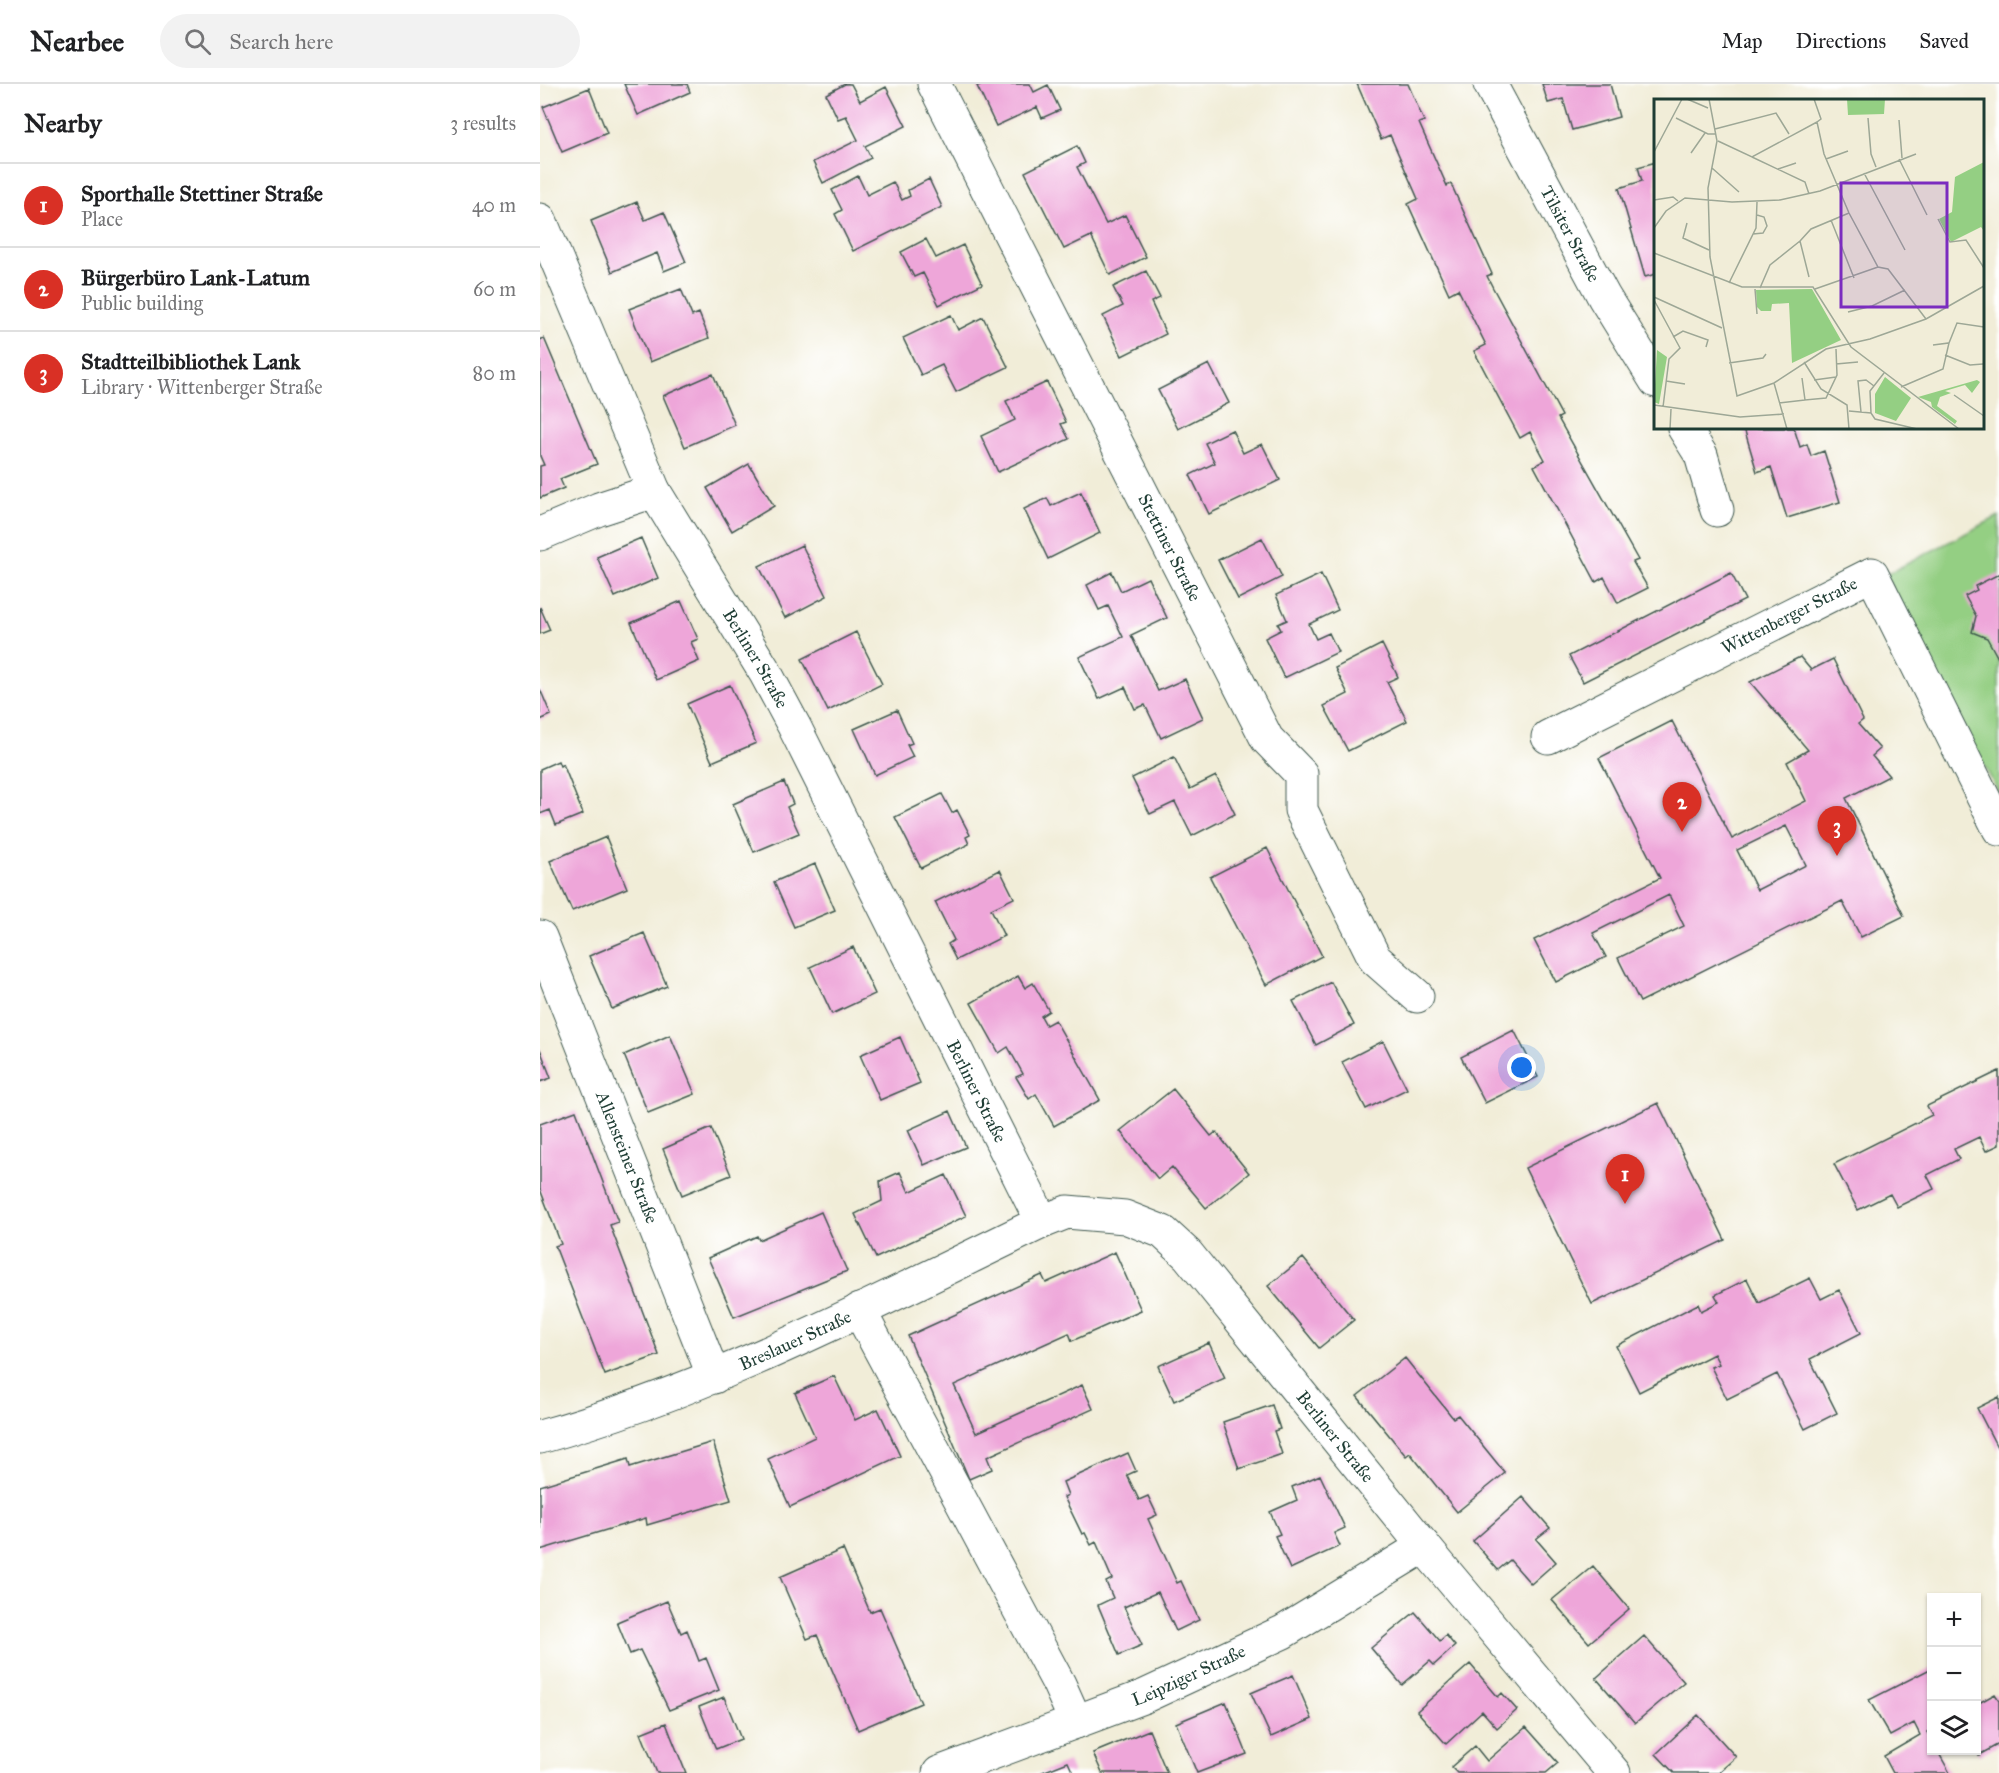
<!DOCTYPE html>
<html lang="en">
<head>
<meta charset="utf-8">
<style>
  :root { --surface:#fff; --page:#f2f2f2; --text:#202124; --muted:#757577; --line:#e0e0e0; --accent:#d93025 }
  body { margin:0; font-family:"IM FELL Great Primer",serif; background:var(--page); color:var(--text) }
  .controls { position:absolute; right:18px; bottom:18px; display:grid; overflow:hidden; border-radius:0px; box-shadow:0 2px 4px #0004 }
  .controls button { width:54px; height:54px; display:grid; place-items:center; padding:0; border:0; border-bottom:2px solid var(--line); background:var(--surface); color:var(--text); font:30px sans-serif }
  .you { position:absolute; left:982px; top:984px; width:21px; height:21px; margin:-15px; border:4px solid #fff; border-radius:50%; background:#1a73e8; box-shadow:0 0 0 9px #1a73e833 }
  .badge { display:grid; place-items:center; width:39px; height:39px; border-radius:50%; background:var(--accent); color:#fff; font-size:20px; font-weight:700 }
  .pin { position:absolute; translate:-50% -50px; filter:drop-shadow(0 2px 3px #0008) }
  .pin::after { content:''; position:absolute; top:32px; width:21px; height:18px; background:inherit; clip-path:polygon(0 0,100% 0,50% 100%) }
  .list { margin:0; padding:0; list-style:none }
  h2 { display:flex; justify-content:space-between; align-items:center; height:78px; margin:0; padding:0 24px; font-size:26px }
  h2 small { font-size:20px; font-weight:400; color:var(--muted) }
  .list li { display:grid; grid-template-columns:39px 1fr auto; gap:18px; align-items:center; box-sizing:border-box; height:84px; padding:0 24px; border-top:2px solid var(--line) }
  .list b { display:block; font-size:22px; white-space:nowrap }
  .list p { margin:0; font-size:20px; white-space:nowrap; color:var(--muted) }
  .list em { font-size:20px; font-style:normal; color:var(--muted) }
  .icon { flex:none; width:33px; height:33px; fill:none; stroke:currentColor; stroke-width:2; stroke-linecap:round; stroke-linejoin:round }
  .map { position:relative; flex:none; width:1459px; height:1689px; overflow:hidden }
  header { display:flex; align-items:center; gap:36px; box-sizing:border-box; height:84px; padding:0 30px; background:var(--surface); border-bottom:2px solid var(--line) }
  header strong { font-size:28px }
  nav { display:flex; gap:33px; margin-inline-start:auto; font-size:21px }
  .search { width:420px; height:54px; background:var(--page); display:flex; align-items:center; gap:15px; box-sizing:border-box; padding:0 21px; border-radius:33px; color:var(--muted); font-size:22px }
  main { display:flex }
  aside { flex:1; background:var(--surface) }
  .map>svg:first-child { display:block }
  .green { fill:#94cf83; stroke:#5a865c; stroke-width:1.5 }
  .building { fill:#eea6d9; fill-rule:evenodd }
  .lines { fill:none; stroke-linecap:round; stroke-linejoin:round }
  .minor-casing { stroke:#3e574d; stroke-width:35 }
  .minor { stroke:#fff; stroke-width:33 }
  .labels { text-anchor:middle; stroke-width:4.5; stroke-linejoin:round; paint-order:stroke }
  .street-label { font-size:18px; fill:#1f3d34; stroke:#fff }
  .inset-road { fill:none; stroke:#9da796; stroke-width:1.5 }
  .view { fill:#7b2cbf; fill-opacity:0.15; stroke:#7b2cbf; stroke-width:3 }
  .inset-edge { fill:none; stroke:#1f3d34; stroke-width:3 }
</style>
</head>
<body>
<header>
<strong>Nearbee</strong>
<div class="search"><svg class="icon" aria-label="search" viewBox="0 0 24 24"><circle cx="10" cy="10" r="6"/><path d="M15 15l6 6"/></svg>Search here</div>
<nav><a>Map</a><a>Directions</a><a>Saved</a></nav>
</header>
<main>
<aside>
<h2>Nearby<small>3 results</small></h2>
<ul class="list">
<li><span class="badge">1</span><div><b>Sporthalle Stettiner Straße</b><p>Place</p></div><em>40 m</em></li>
<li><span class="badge">2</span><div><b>Bürgerbüro Lank-Latum</b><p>Public building</p></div><em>60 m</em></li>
<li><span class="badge">3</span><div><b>Stadtteilbibliothek Lank</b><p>Library · Wittenberger Straße</p></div><em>80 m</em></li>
</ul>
</aside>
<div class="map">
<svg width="1459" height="1689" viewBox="0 0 1459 1689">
  <rect width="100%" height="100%" fill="#fff"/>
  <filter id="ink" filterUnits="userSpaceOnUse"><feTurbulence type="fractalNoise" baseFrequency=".0167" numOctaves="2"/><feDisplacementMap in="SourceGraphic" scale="12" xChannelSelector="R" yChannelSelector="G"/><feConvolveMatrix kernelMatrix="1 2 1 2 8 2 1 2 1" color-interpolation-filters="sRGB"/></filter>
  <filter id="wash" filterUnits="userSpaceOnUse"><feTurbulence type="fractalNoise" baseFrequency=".008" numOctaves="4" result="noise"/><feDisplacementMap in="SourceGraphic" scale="24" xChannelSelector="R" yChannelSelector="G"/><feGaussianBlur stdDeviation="1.35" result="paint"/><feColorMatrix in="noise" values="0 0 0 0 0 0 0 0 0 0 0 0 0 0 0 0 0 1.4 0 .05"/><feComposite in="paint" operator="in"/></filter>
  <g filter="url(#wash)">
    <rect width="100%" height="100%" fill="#f1edd8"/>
    <path class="green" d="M 1459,432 L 1459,710 L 1345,491 Z"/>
    <g id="blocks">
      <path class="building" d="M 84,0 L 147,0 L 150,8 L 98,31 Z
        M 305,0 L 311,0 L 320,17 L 346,3 L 366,42 L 325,62 L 331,74 L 283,99 L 273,78 L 318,56 L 306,32 L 298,35 L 286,10 Z
        M 443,0 L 490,0 L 494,8 L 508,1 L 520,26 L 502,34 L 497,23 L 456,42 L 437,2 Z
        M 817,0 L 868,0 L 884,37 L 879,39 L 907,102 L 911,100 L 952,190 L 947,192 L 953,204 L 1022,332 L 1018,334 L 1098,476 L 1093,478 L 1108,504 L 1078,519 L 1064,493 L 1056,498 L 994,382 L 1005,376 L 990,348 L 980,354 L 934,267 L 946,261 L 918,205 L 909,210 L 868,120 L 878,115 L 850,51 L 841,55 Z
        M 1002,0 L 1070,0 L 1079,33 L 1032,46 L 1023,15 L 1008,19 Z
        M 49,4 L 67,49 L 22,68 L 3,23 Z
        M 537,62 L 545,79 L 537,83 L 566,140 L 585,131 L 606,173 L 570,191 L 551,152 L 524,165 L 485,88 Z
        M 1116,78 L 1116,190 L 1105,193 L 1079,104 L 1102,97 L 1098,83 Z
        M 318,92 L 327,111 L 353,98 L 362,116 L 370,112 L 368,106 L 389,95 L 402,123 L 313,167 L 295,130 L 302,126 L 292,106 Z
        M 97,118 L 105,136 L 124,128 L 146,178 L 124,187 L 117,169 L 72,188 L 51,137 Z
        M 386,155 L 396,174 L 423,161 L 442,200 L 399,221 L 383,189 L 374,193 L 361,168 Z
        M 606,187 L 620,214 L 611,218 L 626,250 L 582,272 L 563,232 L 583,222 L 573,203 Z
        M 141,205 L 152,232 L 159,229 L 169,254 L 110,278 L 89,225 Z
        M 411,231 L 418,246 L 443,233 L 468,283 L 416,308 L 402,281 L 381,291 L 363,254 Z
        M 4,254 L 57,380 L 20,395 L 24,404 L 0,414 L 0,382 L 4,381 L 0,372 L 0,256 Z
        M 669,280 L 689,319 L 638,345 L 618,306 Z
        M 173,290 L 195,341 L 145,363 L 123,312 Z
        M 507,298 L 526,338 L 521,340 L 529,355 L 458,388 L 441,352 L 475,336 L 466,317 Z
        M 1204,344 L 1254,344 L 1260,363 L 1267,360 L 1271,372 L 1284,367 L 1300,418 L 1247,434 L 1231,383 L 1217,388 Z
        M 692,346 L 703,369 L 722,360 L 740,396 L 669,430 L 650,391 L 675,379 L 665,359 Z
        M 209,380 L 234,422 L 192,447 L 167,404 Z
        M 541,408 L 560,449 L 508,475 L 484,425 L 507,414 L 511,422 Z
        M 101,454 L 118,494 L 75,513 L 57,473 Z
        M 722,454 L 742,493 L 698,515 L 678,476 Z
        M 262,461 L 287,512 L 245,534 L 219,482 Z
        M 572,488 L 581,507 L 608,494 L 627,534 L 591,551 L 618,607 L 645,595 L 663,634 L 621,654 L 605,621 L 595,625 L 585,603 L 559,615 L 539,573 L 583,553 L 568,522 L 559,526 L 547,501 Z
        M 1191,489 L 1205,516 L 1043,598 L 1029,572 Z
        M 781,490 L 798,526 L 769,540 L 776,555 L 789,549 L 798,568 L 744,594 L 725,554 L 741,546 L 738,540 L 747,536 L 736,511 Z
        M 1459,490 L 1459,576 L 1447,554 L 1432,548 L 1436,532 L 1425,512 L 1437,506 L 1435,502 Z
        M 141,517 L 158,555 L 151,558 L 159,577 L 116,596 L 91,539 Z
        M 0,523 L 10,546 L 0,550 Z
        M 316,548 L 342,600 L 288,627 L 262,575 Z
        M 842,560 L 858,593 L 847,598 L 867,637 L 808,667 L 784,622 L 808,610 L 795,584 Z
        M 1260,573 L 1271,586 L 1293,575 L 1323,636 L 1318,640 L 1340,665 L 1332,672 L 1349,692 L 1306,714 L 1364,832 L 1321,853 L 1302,817 L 1100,918 L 1078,874 L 1144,842 L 1129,811 L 1053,849 L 1066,873 L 1016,898 L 994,856 L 1120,794 L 1059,674 L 1132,637 L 1192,755 L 1266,717 L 1247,678 L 1268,666 L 1210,598 ZM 1246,742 L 1266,781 L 1217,806 L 1197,766 Z
        M 190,601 L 216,659 L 172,678 L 147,620 Z
        M 0,605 L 11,631 L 0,636 Z
        M 357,626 L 372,659 L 367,661 L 373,673 L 335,691 L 314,645 Z
        M 634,673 L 650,705 L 676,692 L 695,730 L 652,752 L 635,718 L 610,730 L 592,694 Z
        M 18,677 L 20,682 L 23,680 L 43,730 L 16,741 L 10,726 L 0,730 L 0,685 Z
        M 244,698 L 253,720 L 247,723 L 259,749 L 214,768 L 193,720 Z
        M 402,710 L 412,729 L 417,726 L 430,751 L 426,753 L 429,760 L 381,784 L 355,733 Z
        M 66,753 L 87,804 L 32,827 L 10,777 Z
        M 727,764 L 782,872 L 726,901 L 670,793 Z
        M 275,780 L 295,826 L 254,843 L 234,798 Z
        M 460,786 L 474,814 L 451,825 L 464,852 L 416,876 L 408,860 L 414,856 L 395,818 Z
        M 104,849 L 127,902 L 72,925 L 49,872 Z
        M 313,863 L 335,910 L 292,930 L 270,883 Z
        M 478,892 L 485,904 L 493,899 L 509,927 L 501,932 L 506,941 L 515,936 L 560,1016 L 514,1042 L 496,1010 L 489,1015 L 476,993 L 483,990 L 468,963 L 459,969 L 431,919 Z
        M 791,898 L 814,941 L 776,961 L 753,917 Z
        M 974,946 L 998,993 L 945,1019 L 921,973 Z
        M 130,951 L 155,1010 L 108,1029 L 84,971 Z
        M 360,953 L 380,999 L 340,1016 L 320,971 Z
        M 843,957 L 867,1005 L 826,1025 L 802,978 Z
        M 0,965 L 11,994 L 0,998 Z
        M 1459,987 L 1459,1061 L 1446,1067 L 1439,1053 L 1414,1065 L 1419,1075 L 1387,1091 L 1394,1105 L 1357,1123 L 1350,1110 L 1318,1126 L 1294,1080 L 1392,1031 L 1387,1022 Z
        M 633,1005 L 671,1052 L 676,1048 L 709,1089 L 666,1124 L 632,1083 L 618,1095 L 580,1047 Z
        M 1118,1019 L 1185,1156 L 1052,1220 L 985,1084 Z
        M 36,1027 L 78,1138 L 70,1141 L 119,1271 L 65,1291 L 15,1162 L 21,1160 L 0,1105 L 0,1040 Z
        M 410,1027 L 426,1063 L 384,1081 L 368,1046 Z
        M 171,1044 L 191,1091 L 142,1111 L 123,1065 Z
        M 360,1088 L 369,1108 L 406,1091 L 426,1132 L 336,1174 L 315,1130 L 342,1117 L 340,1097 Z
        M 281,1128 L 307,1187 L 194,1233 L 168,1174 L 217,1152 L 219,1156 Z
        M 575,1168 L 601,1226 L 532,1257 L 529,1249 L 414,1301 L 436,1349 L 542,1301 L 553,1325 L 447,1373 L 452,1385 L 429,1395 L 368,1252 L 502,1191 L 506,1199 Z
        M 763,1174 L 814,1236 L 779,1264 L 728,1202 Z
        M 1270,1194 L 1281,1215 L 1299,1206 L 1321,1249 L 1270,1275 L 1297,1329 L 1265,1345 L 1237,1290 L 1187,1315 L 1171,1283 L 1179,1280 L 1174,1270 L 1099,1308 L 1076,1262 L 1158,1220 L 1161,1227 L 1179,1218 L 1175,1211 L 1207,1195 L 1219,1219 Z
        M 669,1259 L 685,1294 L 634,1317 L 618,1282 Z
        M 865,1274 L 913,1334 L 918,1331 L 965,1389 L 917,1428 L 870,1369 L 866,1372 L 817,1312 Z
        M 294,1292 L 315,1336 L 338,1325 L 360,1372 L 250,1423 L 228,1375 L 275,1353 L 255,1309 Z
        M 1459,1313 L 1459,1367 L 1437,1324 Z
        M 732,1321 L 740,1345 L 734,1347 L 742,1370 L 699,1385 L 683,1338 Z
        M 173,1358 L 191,1416 L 107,1441 L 106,1434 L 0,1466 L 0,1402 L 88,1375 L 90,1383 Z
        M 588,1369 L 596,1387 L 587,1391 L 599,1416 L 608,1412 L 617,1431 L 608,1435 L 637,1499 L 641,1497 L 659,1536 L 636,1547 L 618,1508 L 584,1523 L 602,1561 L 579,1571 L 558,1521 L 573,1514 L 566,1498 L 572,1495 L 556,1458 L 551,1461 L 545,1449 L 542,1450 L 524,1413 L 528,1411 L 523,1398 Z
        M 780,1391 L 805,1444 L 794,1449 L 800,1462 L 750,1485 L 735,1452 L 740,1450 L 730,1428 L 757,1416 L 752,1403 Z
        M 983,1413 L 1010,1444 L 996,1455 L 1016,1478 L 991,1500 L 970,1476 L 958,1486 L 933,1457 Z
        M 303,1465 L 330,1528 L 340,1524 L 381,1619 L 318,1646 L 277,1551 L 267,1555 L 240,1493 Z
        M 1053,1482 L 1089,1525 L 1049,1559 L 1012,1516 Z
        M 127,1517 L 141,1549 L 147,1546 L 159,1577 L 166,1574 L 179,1606 L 129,1626 L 100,1566 L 90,1570 L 77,1538 Z
        M 875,1528 L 900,1557 L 906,1551 L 915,1562 L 894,1581 L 890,1577 L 862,1601 L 831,1564 Z
        M 1104,1552 L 1144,1598 L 1095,1639 L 1056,1594 Z
        M 930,1580 L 958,1613 L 962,1609 L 977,1626 L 957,1644 L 942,1627 L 906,1660 L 877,1627 Z
        M 1392,1584 L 1392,1645 L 1387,1648 L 1392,1656 L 1392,1666 L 1397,1666 L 1410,1689 L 1353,1689 L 1344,1672 L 1380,1651 L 1374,1639 L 1350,1652 L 1329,1616 Z
        M 753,1591 L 772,1635 L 731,1653 L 711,1609 Z
        M 1455,1610 L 1459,1616 L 1459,1660 L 1439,1671 L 1437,1667 L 1437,1620 Z
        M 184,1613 L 201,1655 L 176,1665 L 159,1623 Z
        M 686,1618 L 707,1670 L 657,1689 L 636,1639 Z
        M 1158,1631 L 1196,1673 L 1178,1689 L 1134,1689 L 1116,1670 Z
        M 126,1639 L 131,1652 L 146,1689 L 117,1689 L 101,1649 Z
        M 986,1643 L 1018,1679 L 1006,1689 L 917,1689 L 911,1683 L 935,1662 L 947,1677 Z
        M 609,1646 L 627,1689 L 562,1689 L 553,1669 Z
        M 528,1678 L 533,1689 L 500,1689 Z"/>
    </g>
  </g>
  <g filter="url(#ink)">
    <use href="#blocks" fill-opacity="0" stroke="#3e574d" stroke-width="1.5"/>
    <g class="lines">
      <defs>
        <g id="minor">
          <path id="s1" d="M 394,0 L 727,655 L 761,690 L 761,726 L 835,875 L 877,912"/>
          <path id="s2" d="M 950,0 L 1064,213 L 1116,297"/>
          <path id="s3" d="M 0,136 L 114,407 L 225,588 L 254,642 L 502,1138 L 527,1128 L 585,1133 L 623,1148 L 648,1171 L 891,1471 L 1074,1689"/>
          <path d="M 1144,344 L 1161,371 L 1177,426"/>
          <path d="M 0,450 L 59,425 L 114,407"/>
          <path id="s4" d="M 1008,653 L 1332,490 L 1459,745"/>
          <path id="s5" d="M 0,853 L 174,1293"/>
          <path d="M 319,1226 L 519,1600 L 536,1638"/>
          <path id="s6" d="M 0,1353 C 176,1304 338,1217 502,1138"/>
          <path id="s7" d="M 399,1689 L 605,1612 L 743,1548 L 884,1462"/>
        </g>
      </defs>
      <use href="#minor" class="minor-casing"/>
      <use href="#minor" class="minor"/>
    </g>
  </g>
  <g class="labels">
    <g class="street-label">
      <text dy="6" stroke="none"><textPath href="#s2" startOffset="170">Tilsiter Straße</textPath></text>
      <text dy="6" stroke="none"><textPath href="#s1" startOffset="520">Stettiner Straße</textPath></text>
      <text dy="6" stroke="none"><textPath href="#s4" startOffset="270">Wittenberger Straße</textPath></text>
      <text dy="6" stroke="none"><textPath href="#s3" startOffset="490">Berliner Straße</textPath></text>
      <text dy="6" stroke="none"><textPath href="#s3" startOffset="976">Berliner Straße</textPath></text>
      <text dy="6" stroke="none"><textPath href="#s5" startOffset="237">Allensteiner Straße</textPath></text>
      <text dy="6" stroke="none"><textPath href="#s6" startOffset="273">Breslauer Straße</textPath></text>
      <text dy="6" stroke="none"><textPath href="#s3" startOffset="1516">Berliner Straße</textPath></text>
      <text dy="6" stroke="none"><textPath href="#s7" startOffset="268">Leipziger Straße</textPath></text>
    </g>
  </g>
  <g transform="translate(1114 15)">
    <rect width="330" height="330" fill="#f1edd8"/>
    <path d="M 193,0 L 231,0 L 230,15 L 194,16 ZM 330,63 L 330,132 L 327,128 L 297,143 L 285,120 L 298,113 L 301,78 ZM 158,190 L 187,241 L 138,264 L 135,204 L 118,205 L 117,212 L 107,212 L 103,208 L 102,191 ZM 3,251 L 13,258 L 5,305 L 0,303 ZM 231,278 L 257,299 L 242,322 L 221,314 L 221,295 ZM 323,281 L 326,283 L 318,294 L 311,286 L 291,292 L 297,294 L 286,298 L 283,307 L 303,322 L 301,325 L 278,308 L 277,303 L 264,298 Z" fill="#94cf83"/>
    <path class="inset-road" d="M 33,0 L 54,9M 55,0 L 63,42 L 54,89 L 56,158 L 83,297 L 120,284 L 172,250 L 216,240 L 272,220 L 330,187M 160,0 L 167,20 L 163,23 L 170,55 L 195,114 L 224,168 L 234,170 L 272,220M 22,19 L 54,35 L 62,35M 214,19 L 217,55 L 222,68M 245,21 L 248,59M 61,30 L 122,14 L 135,35M 64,42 L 98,58 L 163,23M 0,53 L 28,0M 37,54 L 51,34M 98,58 L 151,83 L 155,95M 172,60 L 194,52M 245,60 L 273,116M 58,69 L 85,93M 124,70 L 142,64M 210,74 L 251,151M 0,101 L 19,98 L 24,102M 284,120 L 296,143 L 312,141 L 330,169M 177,121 L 200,179M 33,124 L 29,139 L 55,151M 0,129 L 12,112 L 31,99 L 78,103 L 126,101 L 166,92 L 262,55M 99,135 L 109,134 L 113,127 L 110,118 L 103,116M 146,142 L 157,130 L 195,114M 0,154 L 88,188 L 159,188 L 197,248 L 305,330M 75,184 L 102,129 L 103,103M 106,189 L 116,166 L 146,142 L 155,178M 101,190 L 103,215M 161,190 L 224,168M 0,198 L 68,229M 0,201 L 26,249 L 15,260 L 9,308M 194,213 L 218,207 L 251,191M 19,238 L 29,232 L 54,241 L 52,248M 295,244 L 303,224 L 330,228M 291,256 L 316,266 L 329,265M 150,263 L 167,290 L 193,306 L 195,330M 75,264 L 109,259 L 112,255M 182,265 L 204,263M 148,279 L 151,301 L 172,299 L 183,276 L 182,250M 160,281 L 182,278M 12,282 L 31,285M 120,284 L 133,330M 247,288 L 289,270 L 295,244 L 279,246M 300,296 L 330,317M 125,304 L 151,301M 0,306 L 86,318 L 130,315M 195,312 L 217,314 L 221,320 L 263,330M 207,313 L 204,282 L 212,281 L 220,287M 217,314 L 216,292 L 230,274M 16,330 L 17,310"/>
    <path class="view" d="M 187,84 L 293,84 L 293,208 L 187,208 Z"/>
    <rect width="330" height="330" class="inset-edge"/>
  </g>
</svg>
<div class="controls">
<button>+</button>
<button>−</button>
<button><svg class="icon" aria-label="layers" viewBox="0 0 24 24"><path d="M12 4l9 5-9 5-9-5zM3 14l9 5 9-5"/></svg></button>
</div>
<div class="you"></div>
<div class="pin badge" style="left:1085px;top:1120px">1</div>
<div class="pin badge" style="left:1142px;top:748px">2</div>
<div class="pin badge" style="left:1297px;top:772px">3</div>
</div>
</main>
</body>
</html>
